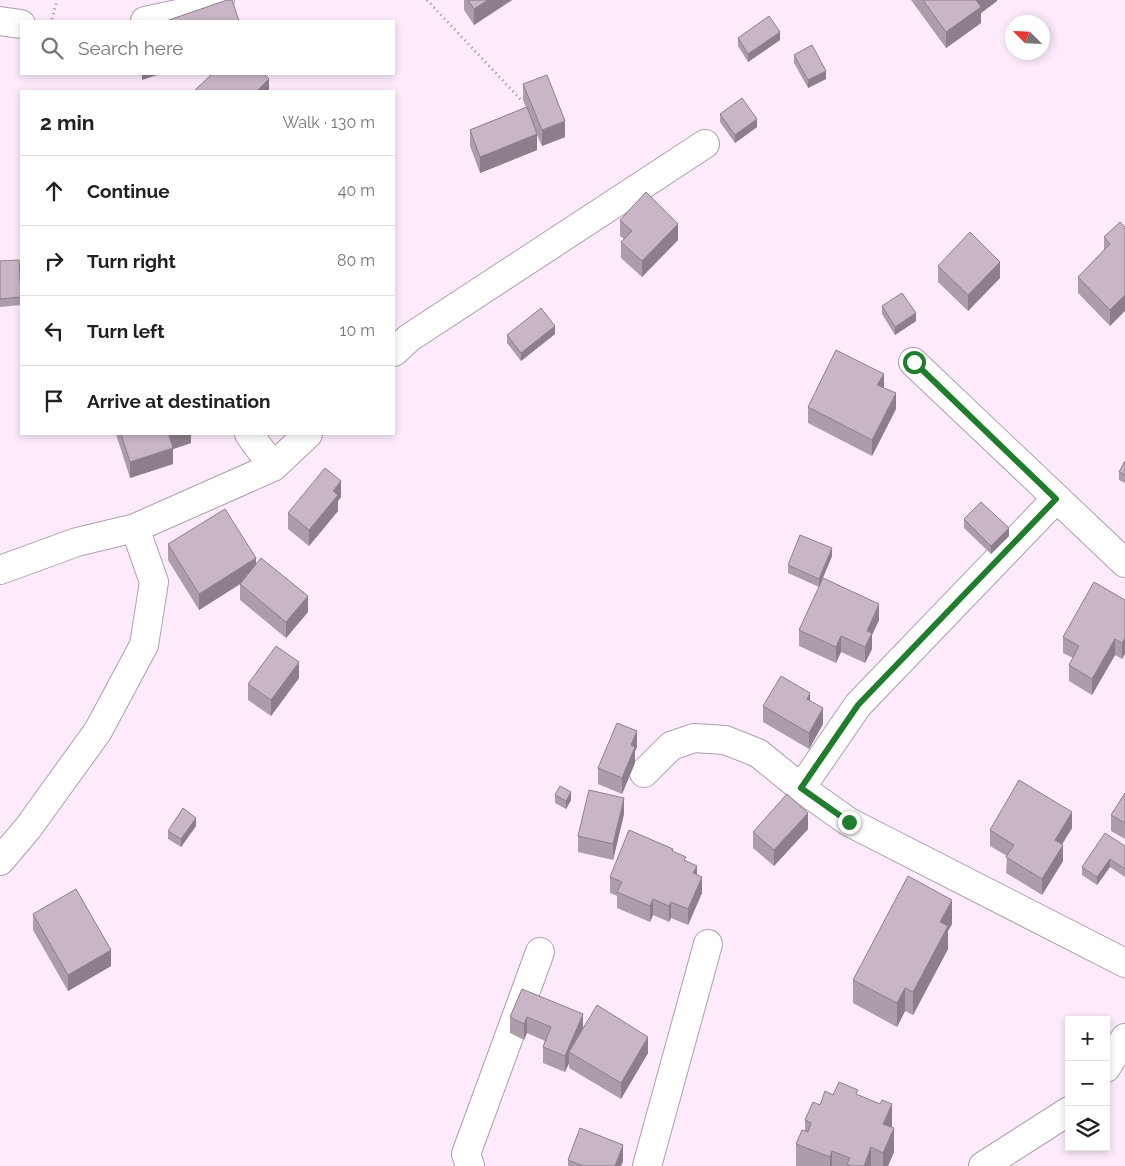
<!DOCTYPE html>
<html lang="en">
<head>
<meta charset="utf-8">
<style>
  :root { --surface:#fff; --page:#f6f6f6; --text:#202124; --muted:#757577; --line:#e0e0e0 }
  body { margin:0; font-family:Raleway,sans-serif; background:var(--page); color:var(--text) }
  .controls { position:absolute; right:15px; bottom:15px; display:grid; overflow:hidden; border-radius:0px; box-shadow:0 2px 8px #0003 }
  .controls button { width:45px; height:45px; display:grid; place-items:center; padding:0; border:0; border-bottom:1px solid var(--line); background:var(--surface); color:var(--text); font:25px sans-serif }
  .compass { position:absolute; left:1005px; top:15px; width:45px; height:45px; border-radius:50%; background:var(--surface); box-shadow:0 2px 8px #0003; rotate:294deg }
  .stop { position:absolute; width:15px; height:15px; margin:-11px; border:4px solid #217d2e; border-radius:50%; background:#fff }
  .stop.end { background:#217d2e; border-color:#fff; box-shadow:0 1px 5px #0008 }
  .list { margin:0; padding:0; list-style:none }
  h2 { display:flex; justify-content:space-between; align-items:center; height:65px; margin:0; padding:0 20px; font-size:21px }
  h2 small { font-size:16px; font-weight:400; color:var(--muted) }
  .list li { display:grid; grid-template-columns:32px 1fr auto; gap:15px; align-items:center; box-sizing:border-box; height:70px; padding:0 20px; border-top:1px solid var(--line) }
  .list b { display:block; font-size:19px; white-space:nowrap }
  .list em { font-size:16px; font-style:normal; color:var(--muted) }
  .icon { flex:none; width:28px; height:28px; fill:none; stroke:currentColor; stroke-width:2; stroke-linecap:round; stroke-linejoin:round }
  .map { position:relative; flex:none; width:1125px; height:1166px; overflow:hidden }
  .search { position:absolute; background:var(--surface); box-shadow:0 2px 8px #0003; left:20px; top:20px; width:375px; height:55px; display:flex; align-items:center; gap:12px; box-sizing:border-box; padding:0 18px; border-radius:0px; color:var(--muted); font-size:19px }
  .panel { position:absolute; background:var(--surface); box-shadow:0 2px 8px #0003; left:20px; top:90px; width:375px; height:345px; border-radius:0px }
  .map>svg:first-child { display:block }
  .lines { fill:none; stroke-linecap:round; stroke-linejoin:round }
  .minor-casing { stroke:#af9eae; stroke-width:30 }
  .path { stroke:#998c98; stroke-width:3; stroke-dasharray:1 4; stroke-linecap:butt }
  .minor { stroke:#fff; stroke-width:28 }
  .wall { fill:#ac9dab }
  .shaded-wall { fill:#8c7f8b }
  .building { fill:#c8b6c7; stroke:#8c7f8b }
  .route { stroke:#217d2e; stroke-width:6 }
</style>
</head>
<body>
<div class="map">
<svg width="1125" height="1166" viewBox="0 0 1125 1166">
  <rect width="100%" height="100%" fill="#fdebfc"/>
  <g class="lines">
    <defs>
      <path id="minor" d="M 0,21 L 21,24
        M 145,21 L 201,9 L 220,0
        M 394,352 L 409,338 L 705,144
        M 913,362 L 1125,563
        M 249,434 L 273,467
        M 0,570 L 77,542 L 135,528 L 273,467 L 308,434
        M 644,773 L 671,746 L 694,738 L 725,740 L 758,753 L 801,788 L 849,822 L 1125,963
        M 801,788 L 858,705 L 1056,499
        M 0,861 L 28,828 L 98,731 L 144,645 L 154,582 L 135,528
        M 1106,1068 L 1125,1038
        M 470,1166 L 466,1154 L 540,952
        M 647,1166 L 708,944
        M 983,1166 L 1069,1111"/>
    </defs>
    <use href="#minor" class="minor-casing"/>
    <path class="path" d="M 427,0 L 523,102
      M 52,19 L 57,0"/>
    <use href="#minor" class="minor"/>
  </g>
  <path class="wall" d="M 464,0 L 512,0 L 474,25 L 464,10 Z
    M 911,0 L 997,0 L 997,1 L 981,13 L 981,23 L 946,48 Z
    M 738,38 L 780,40 L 748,62 L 738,46 Z
    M 794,55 L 826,79 L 808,88 L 794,63 Z
    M 46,74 L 60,74 L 47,75 Z
    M 523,84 L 565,137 L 542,146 L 537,135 L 537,150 L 480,173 L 470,146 L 470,130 L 526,107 L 523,100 Z
    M 720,114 L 757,127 L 735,143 L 720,122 Z
    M 620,220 L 678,240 L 642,277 L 621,258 L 621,242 L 624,239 L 620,236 Z
    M 1120,222 L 1110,326 L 1078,293 L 1078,277 L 1104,250 L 1104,237 Z
    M 0,261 L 21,297 L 21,305 L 0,307 Z
    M 938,266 L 1000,278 L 968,311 L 938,282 Z
    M 882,306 L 916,321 L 895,335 L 882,314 Z
    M 555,334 L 521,361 L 507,343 L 507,335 Z
    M 808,407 L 896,409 L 872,456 L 808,423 Z
    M 116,434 L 191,434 L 191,443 L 173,449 L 173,464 L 130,478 Z
    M 1125,461 L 1125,483 L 1119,480 L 1119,472 Z
    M 341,497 L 338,501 L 338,511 L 309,546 L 288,529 L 288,513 Z
    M 964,519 L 1009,536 L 991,554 L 964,528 Z
    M 168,544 L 256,565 L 308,612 L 286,638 L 240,600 L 240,584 L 199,610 L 168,560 Z
    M 832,556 L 819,587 L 788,573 L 788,565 Z
    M 1125,600 L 1125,654 L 1122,659 L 1115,655 L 1092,695 L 1069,681 L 1069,665 L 1073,658 L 1063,653 L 1063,637 Z
    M 879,620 L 872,635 L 872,649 L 865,663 L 841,652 L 836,663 L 799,646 L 799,630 Z
    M 299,678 L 271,716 L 248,700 L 248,684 Z
    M 810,701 L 823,724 L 809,749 L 763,722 L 763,706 Z
    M 637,747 L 635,751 L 635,763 L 622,794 L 598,784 L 598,768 Z
    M 1125,793 L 1125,839 L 1111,831 L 1111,815 Z
    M 555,795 L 571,800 L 566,809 L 555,803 Z
    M 624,814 L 613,860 L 578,852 L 578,836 Z
    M 196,826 L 181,847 L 168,839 L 168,831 Z
    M 1072,828 L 1062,844 L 1063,861 L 1042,895 L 1006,873 L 1007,856 L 990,846 L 990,830 Z
    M 808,829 L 774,866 L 753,848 L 753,832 Z
    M 1125,846 L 1125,877 L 1110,867 L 1097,885 L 1082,875 L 1082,867 Z
    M 673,852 L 686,861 L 697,875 L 702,893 L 688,925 L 671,918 L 669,922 L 653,915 L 650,922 L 617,908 L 617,896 L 610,893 L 610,877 Z
    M 33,914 L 111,966 L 68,991 L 33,930 Z
    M 952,924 L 948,931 L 948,949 L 913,1015 L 905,1011 L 897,1027 L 853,1003 L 853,980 Z
    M 522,989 L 583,1029 L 648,1053 L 621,1099 L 569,1068 L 569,1063 L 565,1072 L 543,1063 L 543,1047 L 545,1041 L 527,1033 L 524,1040 L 510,1033 L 510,1017 Z
    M 833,1095 L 858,1095 L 891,1127 L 894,1152 L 888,1166 L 796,1166 L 796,1144 L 805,1131 L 805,1120 L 820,1105 Z
    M 568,1160 L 623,1161 L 621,1166 L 568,1166 Z"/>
  <path class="shaded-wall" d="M 488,0 L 512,0 L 474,25 L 474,9 Z
    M 976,0 L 997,0 L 997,1 L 981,13 L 981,23 L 946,48 L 946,32 Z
    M 780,32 L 780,40 L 748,62 L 748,54 Z
    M 826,71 L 826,79 L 808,88 L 808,80 Z
    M 142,74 L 160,74 L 142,80 Z
    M 269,79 L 269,91 L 257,91 Z
    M 757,119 L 757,127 L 735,143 L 735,135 Z
    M 565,121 L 565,137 L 542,146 L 542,130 Z
    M 537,134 L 537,150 L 480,173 L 480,157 Z
    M 678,224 L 678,240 L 642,277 L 642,261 Z
    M 1000,262 L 1000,278 L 968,311 L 968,295 Z
    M 1125,295 L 1125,311 L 1110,326 L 1110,310 Z
    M 916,313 L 916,321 L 895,335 L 895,327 Z
    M 555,326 L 555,334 L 521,361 L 521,353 Z
    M 884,374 L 884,390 L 877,385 Z
    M 896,393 L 896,409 L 872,456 L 872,440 Z
    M 172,434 L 191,434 L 191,443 L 173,449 L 173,464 L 130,478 L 130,462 L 169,435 Z
    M 341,481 L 341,497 L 338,501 L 338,511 L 309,546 L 309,530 L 333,491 Z
    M 1009,528 L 1009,536 L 991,554 L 991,546 Z
    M 832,548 L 832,556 L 819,587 L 819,579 Z
    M 256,558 L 256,574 L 199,610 L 199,594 Z
    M 308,596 L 308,612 L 286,638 L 286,622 Z
    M 879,604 L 879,620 L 872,635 L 872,649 L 865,663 L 865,647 L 867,631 Z
    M 841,636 L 841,652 L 836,663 L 836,647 Z
    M 1125,638 L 1125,654 L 1122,659 L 1122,643 Z
    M 1115,639 L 1115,655 L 1092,695 L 1092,679 Z
    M 299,662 L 299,678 L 271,716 L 271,700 Z
    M 810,693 L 810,709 L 807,699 Z
    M 823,708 L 823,724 L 809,749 L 809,733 Z
    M 637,731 L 637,747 L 635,751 L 635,763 L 622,794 L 622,778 L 631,745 Z
    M 571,792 L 571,800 L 566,809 L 566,801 Z
    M 624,798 L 624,814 L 613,860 L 613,844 Z
    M 1072,812 L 1072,828 L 1055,856 L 1055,840 Z
    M 808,813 L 808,829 L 774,866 L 774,850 Z
    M 196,818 L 196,826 L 181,847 L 181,839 Z
    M 1063,845 L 1063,861 L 1042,895 L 1042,879 Z
    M 1110,859 L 1110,867 L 1097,885 L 1097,877 Z
    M 697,866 L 697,882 L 693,873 Z
    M 702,877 L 702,893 L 688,925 L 688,909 Z
    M 653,899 L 653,915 L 650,922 L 650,906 Z
    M 952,900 L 952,924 L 948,931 L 948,949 L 913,1015 L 913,992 L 940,922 Z
    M 671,902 L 671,918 L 669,922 L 669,906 Z
    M 111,950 L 111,966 L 68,991 L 68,975 Z
    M 905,988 L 905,1011 L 897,1027 L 897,1003 Z
    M 583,1014 L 583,1030 L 569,1052 L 569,1063 L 565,1072 L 565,1056 Z
    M 527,1017 L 527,1033 L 524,1040 L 524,1024 Z
    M 648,1037 L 648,1053 L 621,1099 L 621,1083 Z
    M 892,1104 L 892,1127 L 883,1147 L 883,1124 Z
    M 894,1128 L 894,1152 L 888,1166 L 883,1166 L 883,1153 Z
    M 623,1145 L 623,1161 L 621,1166 L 615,1166 Z
    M 871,1147 L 871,1166 L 864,1166 Z
    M 832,1151 L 832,1166 L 830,1166 L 830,1157 Z"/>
  <path class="building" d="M 227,0 L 232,0 L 239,21 L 166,21 Z
    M 468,0 L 488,0 L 474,9 Z
    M 923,0 L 976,0 L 981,7 L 946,32 Z
    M 769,16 L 780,32 L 748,54 L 738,38 Z
    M 812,45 L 826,71 L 808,80 L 794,55 Z
    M 212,74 L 264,74 L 269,79 L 257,91 L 194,91 Z
    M 547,75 L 565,121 L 542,130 L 523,84 Z
    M 742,98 L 757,119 L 735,135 L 720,114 Z
    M 527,107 L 537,134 L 480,157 L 470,130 Z
    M 646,192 L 678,224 L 642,261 L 621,242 L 632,231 L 620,220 Z
    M 1120,222 L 1125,227 L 1125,295 L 1110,310 L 1078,277 L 1110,244 L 1104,237 Z
    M 970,232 L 1000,262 L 968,295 L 938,266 Z
    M 19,260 L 21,297 L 0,299 L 0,261 Z
    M 902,293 L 916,313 L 895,327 L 882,306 Z
    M 541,308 L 555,326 L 521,353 L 507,335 Z
    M 836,350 L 884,374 L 877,385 L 896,393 L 872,440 L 808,407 Z
    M 121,434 L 172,434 L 169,435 L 173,448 L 130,462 Z
    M 1125,461 L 1125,475 L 1119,472 Z
    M 325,468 L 341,481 L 333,491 L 338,495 L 309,530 L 288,513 Z
    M 981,502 L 1009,528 L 991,546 L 964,519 Z
    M 225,509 L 256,558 L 199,594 L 168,544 Z
    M 800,535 L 832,548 L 819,579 L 788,565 Z
    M 261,558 L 308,596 L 286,622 L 240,584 Z
    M 823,578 L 879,604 L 867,631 L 872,633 L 865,647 L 841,636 L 836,647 L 799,630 Z
    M 1094,582 L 1125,600 L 1125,638 L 1122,643 L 1115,639 L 1092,679 L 1069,665 L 1079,646 L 1063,637 Z
    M 276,646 L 299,662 L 271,700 L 248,684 Z
    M 781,676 L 810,693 L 807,699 L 823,708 L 809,733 L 763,706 Z
    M 617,723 L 637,731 L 631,745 L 635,747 L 622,778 L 598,768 Z
    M 1019,780 L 1072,812 L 1055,840 L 1063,845 L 1042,879 L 1006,857 L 1014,845 L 990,830 Z
    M 560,786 L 571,792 L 566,801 L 555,795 Z
    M 589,790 L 624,798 L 613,844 L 578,836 Z
    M 1125,793 L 1125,823 L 1111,815 Z
    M 787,794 L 808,813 L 774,850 L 753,832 Z
    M 183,808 L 196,818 L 181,839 L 168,831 Z
    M 629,830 L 673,849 L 672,851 L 686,857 L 684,860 L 697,866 L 693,873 L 702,877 L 688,909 L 671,902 L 669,906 L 653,899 L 650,906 L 617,892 L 622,882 L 610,877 Z
    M 1105,833 L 1125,846 L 1125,869 L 1110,859 L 1097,877 L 1082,867 Z
    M 908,876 L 952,900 L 940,922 L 948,926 L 913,992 L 905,988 L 897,1003 L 853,980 Z
    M 76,889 L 111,950 L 68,975 L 33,914 Z
    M 522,989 L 583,1014 L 565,1056 L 543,1047 L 551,1027 L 527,1017 L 524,1024 L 510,1017 Z
    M 597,1005 L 648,1037 L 621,1083 L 569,1052 Z
    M 839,1082 L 858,1090 L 856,1094 L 880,1104 L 882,1100 L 892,1104 L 883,1124 L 894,1128 L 883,1153 L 871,1147 L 864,1166 L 851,1166 L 847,1164 L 850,1158 L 832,1151 L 830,1157 L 796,1144 L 802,1130 L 808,1132 L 811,1123 L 805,1120 L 813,1102 L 820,1105 L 825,1091 L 833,1095 Z
    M 580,1128 L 623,1145 L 615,1166 L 583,1166 L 568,1160 Z"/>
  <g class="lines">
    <path class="route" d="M 849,822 L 801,788 L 858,705 L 1056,499 L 914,362"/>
  </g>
</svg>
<div class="controls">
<button>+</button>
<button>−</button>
<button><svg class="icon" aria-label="layers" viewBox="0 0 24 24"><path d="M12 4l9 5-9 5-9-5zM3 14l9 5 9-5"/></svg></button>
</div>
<svg class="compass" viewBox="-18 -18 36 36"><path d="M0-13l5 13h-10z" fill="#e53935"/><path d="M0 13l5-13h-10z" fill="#757577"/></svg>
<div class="stop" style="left:914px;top:362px"></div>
<div class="stop end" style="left:849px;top:822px"></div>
<div class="search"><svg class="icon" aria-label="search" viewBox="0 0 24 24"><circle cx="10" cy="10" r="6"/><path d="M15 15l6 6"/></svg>Search here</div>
<section class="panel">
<h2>2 min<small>Walk · 130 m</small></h2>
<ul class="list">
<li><svg class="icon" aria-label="ahead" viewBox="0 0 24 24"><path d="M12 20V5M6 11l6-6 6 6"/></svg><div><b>Continue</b></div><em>40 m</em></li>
<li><svg class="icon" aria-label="right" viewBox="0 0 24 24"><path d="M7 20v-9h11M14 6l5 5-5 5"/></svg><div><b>Turn right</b></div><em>80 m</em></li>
<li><svg class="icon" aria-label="left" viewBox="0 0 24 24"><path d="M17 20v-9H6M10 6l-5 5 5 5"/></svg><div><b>Turn left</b></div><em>10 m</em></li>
<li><svg class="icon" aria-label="arrive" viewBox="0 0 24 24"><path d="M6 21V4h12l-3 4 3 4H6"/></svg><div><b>Arrive at destination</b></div></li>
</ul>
</section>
</div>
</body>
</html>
